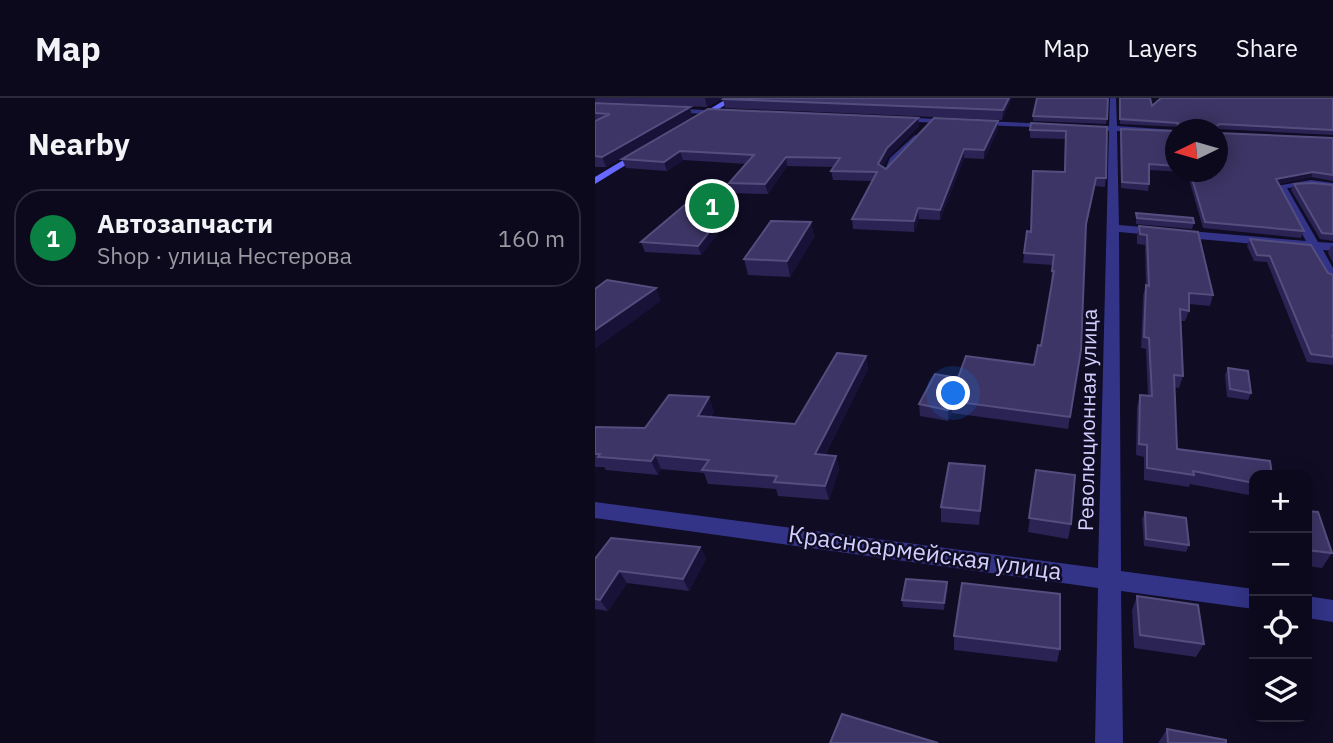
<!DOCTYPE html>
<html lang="en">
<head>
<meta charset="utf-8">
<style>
  :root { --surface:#0b091b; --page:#191728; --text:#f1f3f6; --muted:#9a9aa3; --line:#2b2a3a; --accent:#0b8043 }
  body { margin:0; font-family:"IBM Plex Sans",sans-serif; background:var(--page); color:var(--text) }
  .controls { position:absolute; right:21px; bottom:21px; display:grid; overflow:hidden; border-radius:14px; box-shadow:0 4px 18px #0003 }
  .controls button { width:63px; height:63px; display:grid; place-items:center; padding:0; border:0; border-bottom:2px solid var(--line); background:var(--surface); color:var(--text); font:35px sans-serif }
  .compass { position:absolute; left:570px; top:21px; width:63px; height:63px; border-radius:50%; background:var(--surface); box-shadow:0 4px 18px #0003; rotate:265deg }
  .you { position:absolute; left:359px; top:296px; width:24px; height:24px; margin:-18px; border:5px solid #fff; border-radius:50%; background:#1a73e8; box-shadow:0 0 0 10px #1a73e833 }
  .badge { display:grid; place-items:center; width:46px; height:46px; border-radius:50%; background:var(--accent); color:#fff; font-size:23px; font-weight:700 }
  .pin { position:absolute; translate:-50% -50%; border:4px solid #fff; box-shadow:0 2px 7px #0006 }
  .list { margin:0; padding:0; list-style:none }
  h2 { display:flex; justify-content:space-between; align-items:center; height:91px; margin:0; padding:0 28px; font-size:30px }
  h2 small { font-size:23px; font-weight:400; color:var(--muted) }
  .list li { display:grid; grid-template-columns:46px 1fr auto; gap:21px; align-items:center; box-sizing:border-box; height:98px; margin:0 14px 14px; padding:0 14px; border:2px solid var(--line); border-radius:28px }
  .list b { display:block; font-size:26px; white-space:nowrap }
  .list p { margin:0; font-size:23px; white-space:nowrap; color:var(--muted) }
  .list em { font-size:23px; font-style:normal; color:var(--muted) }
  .icon { flex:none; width:38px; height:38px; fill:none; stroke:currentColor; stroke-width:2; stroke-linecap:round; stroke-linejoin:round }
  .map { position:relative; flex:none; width:738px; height:645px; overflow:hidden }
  header { display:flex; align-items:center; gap:42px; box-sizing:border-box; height:98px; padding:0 35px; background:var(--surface); border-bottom:2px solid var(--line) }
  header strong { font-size:33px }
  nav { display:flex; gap:38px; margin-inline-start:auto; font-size:24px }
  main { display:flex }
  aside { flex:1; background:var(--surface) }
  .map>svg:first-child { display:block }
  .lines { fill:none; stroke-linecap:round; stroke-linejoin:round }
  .minor { fill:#333387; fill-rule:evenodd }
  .secondary { fill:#6668ff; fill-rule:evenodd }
  .wall { fill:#2b2353 }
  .shaded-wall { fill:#181238 }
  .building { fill:#3d3565; stroke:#544e7e; stroke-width:2 }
  .labels { text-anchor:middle; stroke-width:5; stroke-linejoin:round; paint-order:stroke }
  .street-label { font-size:21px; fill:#d2cfff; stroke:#0f0c24 }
  .near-street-label { font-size:24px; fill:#d2cfff; stroke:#0f0c24 }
</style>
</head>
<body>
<header>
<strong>Map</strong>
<nav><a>Map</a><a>Layers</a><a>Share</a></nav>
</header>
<main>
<aside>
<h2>Nearby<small></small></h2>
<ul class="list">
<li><span class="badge">1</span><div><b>Автозапчасти</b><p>Shop · улица Нестерова</p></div><em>160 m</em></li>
</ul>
</aside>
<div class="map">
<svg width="738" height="645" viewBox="0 0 738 645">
  <rect width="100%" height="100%" fill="#0f0c24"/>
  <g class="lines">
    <path class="minor" d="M 515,0 L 521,0 L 522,28 L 580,32 L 580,36 L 522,33 L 524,127 L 711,143 L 681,88 L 716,82 L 738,85 L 738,91 L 716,88 L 692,90 L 723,144 L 738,145 L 738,153 L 728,152 L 738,170 L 738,185 L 732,181 L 715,151 L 524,134 L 526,473 L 659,491 L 659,511 L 526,493 L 528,645 L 500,645 L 503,490 L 0,420 L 0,404 L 503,470 L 514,33 L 503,30 L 514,28 Z
      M 70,10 L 129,13 L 133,15 L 129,17 L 73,14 Z
      M 298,19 L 458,26 L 462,28 L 458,30 L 301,23 Z
      M 320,37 L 327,39 L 302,63 L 294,77 L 288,77 L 295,60 Z
      M 712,498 L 738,502 L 738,524 L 712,520 Z"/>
    <path class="secondary" d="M 133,0 L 141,0 L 102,25 L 95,23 Z
      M 45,52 L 52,54 L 0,86 L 0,79 Z"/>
  </g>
  <path class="wall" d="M 0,0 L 128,0 L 112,9 L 0,4 Z
    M 417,0 L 407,22 L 130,10 L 128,1 Z
    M 524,0 L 555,0 L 557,8 L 738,0 L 738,37 L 525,26 Z
    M 0,5 L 97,18 L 11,69 L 0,69 Z
    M 438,18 L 512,21 L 511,26 L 438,23 Z
    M 323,20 L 324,28 L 293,59 L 287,69 L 291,71 L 403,23 L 403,32 L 389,61 L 369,60 L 345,122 L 324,121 L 319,134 L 258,131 L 257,121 L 277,83 L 238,82 L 236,73 L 239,69 L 192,68 L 173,96 L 136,95 L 134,85 L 151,66 L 88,62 L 72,73 L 31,70 L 27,61 Z
    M 512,29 L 511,80 L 510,89 L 500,88 L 491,130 L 486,252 L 473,331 L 357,315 L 353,323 L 325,318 L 324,306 L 363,280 L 439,267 L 446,248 L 458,184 L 456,184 L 457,167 L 428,165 L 432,133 L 435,134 L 469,74 L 470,41 L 435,40 L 435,32 Z
    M 526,31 L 580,33 L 580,74 L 622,74 L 623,35 L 738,40 L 738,83 L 716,79 L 683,86 L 709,133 L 706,140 L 608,130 L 592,74 L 554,72 L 554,86 L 553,93 L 526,90 L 525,37 Z
    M 699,86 L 738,87 L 738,143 L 725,141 L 696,92 Z
    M 144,109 L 106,157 L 50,154 L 46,144 Z
    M 541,115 L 599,125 L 597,131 L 541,126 Z
    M 216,124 L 219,139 L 195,179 L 153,177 L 149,161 Z
    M 544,128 L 618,197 L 615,208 L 594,206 L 594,213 L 590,223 L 586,223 L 588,278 L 584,290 L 579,289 L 582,351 L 659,377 L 659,398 L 595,386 L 594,389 L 549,382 L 549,359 L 541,357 L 542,309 L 545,297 L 553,298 L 551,251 L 546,250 L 548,198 L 551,187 L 550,147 L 542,146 L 542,138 Z
    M 655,141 L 738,177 L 738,267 L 712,264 L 672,164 L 659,163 L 652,148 Z
    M 736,148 L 738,148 L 738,165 L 733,155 Z
    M 271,258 L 273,271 L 230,357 L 241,358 L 244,371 L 234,402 L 183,398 L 181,391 L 113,386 L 109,375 L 66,371 L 63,377 L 11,372 L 9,369 L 0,369 L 0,329 L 50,330 L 119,313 L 116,319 L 200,326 Z
    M 633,270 L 656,295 L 653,302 L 632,299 L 630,277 Z
    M 441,372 L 476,426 L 473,441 L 433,434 Z
    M 390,382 L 384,427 L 346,424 L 346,409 Z
    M 712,413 L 737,455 L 727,470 L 712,468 Z
    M 550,414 L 594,447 L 591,454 L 549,448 L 547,421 Z
    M 105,449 L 111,461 L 94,493 L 32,485 L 13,513 L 0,511 L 0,461 Z
    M 352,484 L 353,491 L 349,512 L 308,509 L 307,502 Z
    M 542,498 L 609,546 L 601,559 L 539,550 L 537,512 Z
    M 359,538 L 465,551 L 462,564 L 359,552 Z
    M 572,631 L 631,645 L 563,645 Z"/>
  <path class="shaded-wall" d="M 110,0 L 128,0 L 112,9 Z
    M 414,0 L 417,0 L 407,22 L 408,12 Z
    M 95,9 L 97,18 L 11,69 L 7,59 Z
    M 323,20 L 324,28 L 293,59 L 283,76 L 283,66 L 292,50 Z
    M 403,23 L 403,32 L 389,61 L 389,52 Z
    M 369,51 L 369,60 L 345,122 L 345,112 Z
    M 85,53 L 88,62 L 72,73 L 69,64 Z
    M 191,59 L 192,68 L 173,96 L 170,86 Z
    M 718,74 L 716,79 L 679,87 L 681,81 Z
    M 141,100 L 144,109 L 106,157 L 103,148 Z
    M 323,110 L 324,121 L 319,134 L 319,123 Z
    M 216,124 L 219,139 L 195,179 L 192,163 Z
    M 61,190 L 66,203 L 0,251 L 0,232 Z
    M 271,258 L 273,271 L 223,370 L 220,356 Z
    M 114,299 L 119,313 L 108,331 L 103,318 Z
    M 357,303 L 357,315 L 353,323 L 353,312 Z
    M 60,357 L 66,371 L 63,377 L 56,363 Z
    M 241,358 L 244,371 L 234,402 L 230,388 Z
    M 390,368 L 390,382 L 384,427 L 385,413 Z
    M 105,449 L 111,461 L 94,493 L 88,481 Z
    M 24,473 L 32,485 L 13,513 L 5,502 Z
    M 352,484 L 353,491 L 349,512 L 349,505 Z"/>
  <path class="building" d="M 129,0 L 414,0 L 408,12 L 128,1 Z
    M 442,0 L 513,0 L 512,21 L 438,18 Z
    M 525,0 L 555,0 L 557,8 L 566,0 L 738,0 L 738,32 L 624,26 L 621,29 L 622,32 L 582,32 L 583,25 L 525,21 Z
    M 0,5 L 95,9 L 7,59 L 0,58 L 0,23 L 15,16 L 0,15 Z
    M 113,11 L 323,20 L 292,50 L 283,66 L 291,71 L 339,20 L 403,23 L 389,52 L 369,51 L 345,112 L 323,110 L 319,123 L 257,121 L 282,74 L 236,73 L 245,60 L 191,59 L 170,86 L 134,85 L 159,57 L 85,53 L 69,64 L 27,61 Z
    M 436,25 L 512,29 L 511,80 L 501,80 L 491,126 L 486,252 L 475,319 L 357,303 L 353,312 L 324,306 L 340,276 L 363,280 L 371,258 L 439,267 L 443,247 L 446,248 L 459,173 L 457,173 L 459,157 L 429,155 L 432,133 L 436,134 L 438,73 L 470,74 L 471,33 L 435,32 Z
    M 526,31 L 580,33 L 580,68 L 554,66 L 554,86 L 527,84 Z
    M 622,33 L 623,35 L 738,40 L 738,77 L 718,74 L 681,81 L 709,133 L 610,124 L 595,74 L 622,74 Z
    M 718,85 L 738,87 L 738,136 L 727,135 L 699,86 Z
    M 98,100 L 141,100 L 103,148 L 46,144 Z
    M 541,115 L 598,120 L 599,125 L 542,120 Z
    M 176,123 L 216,124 L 192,163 L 149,161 Z
    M 544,128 L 603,134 L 618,197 L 594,195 L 594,213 L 585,211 L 588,278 L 579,277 L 582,351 L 675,363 L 677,377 L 659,377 L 659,385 L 598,373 L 599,377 L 552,370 L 552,347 L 544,346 L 545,297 L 557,298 L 554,240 L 549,239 L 551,187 L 554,188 L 552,137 L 545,136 Z
    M 655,141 L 716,147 L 733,175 L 738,177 L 738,238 L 737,238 L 738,241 L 738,259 L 716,256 L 675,158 L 662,157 Z
    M 12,182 L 61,190 L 0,232 L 0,191 Z
    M 242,255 L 271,258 L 220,356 L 241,358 L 230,388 L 179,384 L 182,378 L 107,372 L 114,362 L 60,357 L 56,363 L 3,359 L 5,356 L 0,356 L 0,329 L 50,330 L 74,297 L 114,299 L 103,318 L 200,326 Z
    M 633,270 L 653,273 L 656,295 L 635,291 Z
    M 354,365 L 390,368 L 385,413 L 346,409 Z
    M 441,372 L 480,377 L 476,426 L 434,420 Z
    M 712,413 L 723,414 L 737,455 L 712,452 Z
    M 550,414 L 591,420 L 594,447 L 551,441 Z
    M 16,440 L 105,449 L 88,481 L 24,473 L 5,502 L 0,501 L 0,461 Z
    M 311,481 L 352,484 L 349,505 L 307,502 Z
    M 367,485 L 465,496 L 465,551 L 359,538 Z
    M 542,498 L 603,507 L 609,546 L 545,537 Z
    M 247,616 L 343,645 L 235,645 Z
    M 572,631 L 631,642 L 631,645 L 573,645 Z"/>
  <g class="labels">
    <g class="street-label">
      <text transform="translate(493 322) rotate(-89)" y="7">Революционная улица</text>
    </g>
    <g class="near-street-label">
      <text transform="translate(330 455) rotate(8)" y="8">Красноармейская улица</text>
    </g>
  </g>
</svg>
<div class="controls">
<button>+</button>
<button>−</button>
<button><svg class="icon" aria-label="locate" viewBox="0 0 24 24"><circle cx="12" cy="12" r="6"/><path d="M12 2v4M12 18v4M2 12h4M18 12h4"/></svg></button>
<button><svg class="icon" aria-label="layers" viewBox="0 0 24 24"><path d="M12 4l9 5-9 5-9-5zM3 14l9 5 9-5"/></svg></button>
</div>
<svg class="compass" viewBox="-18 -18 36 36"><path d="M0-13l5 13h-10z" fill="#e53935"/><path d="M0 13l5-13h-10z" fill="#9a9aa3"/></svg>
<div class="you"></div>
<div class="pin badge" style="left:117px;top:108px">1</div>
</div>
</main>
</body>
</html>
